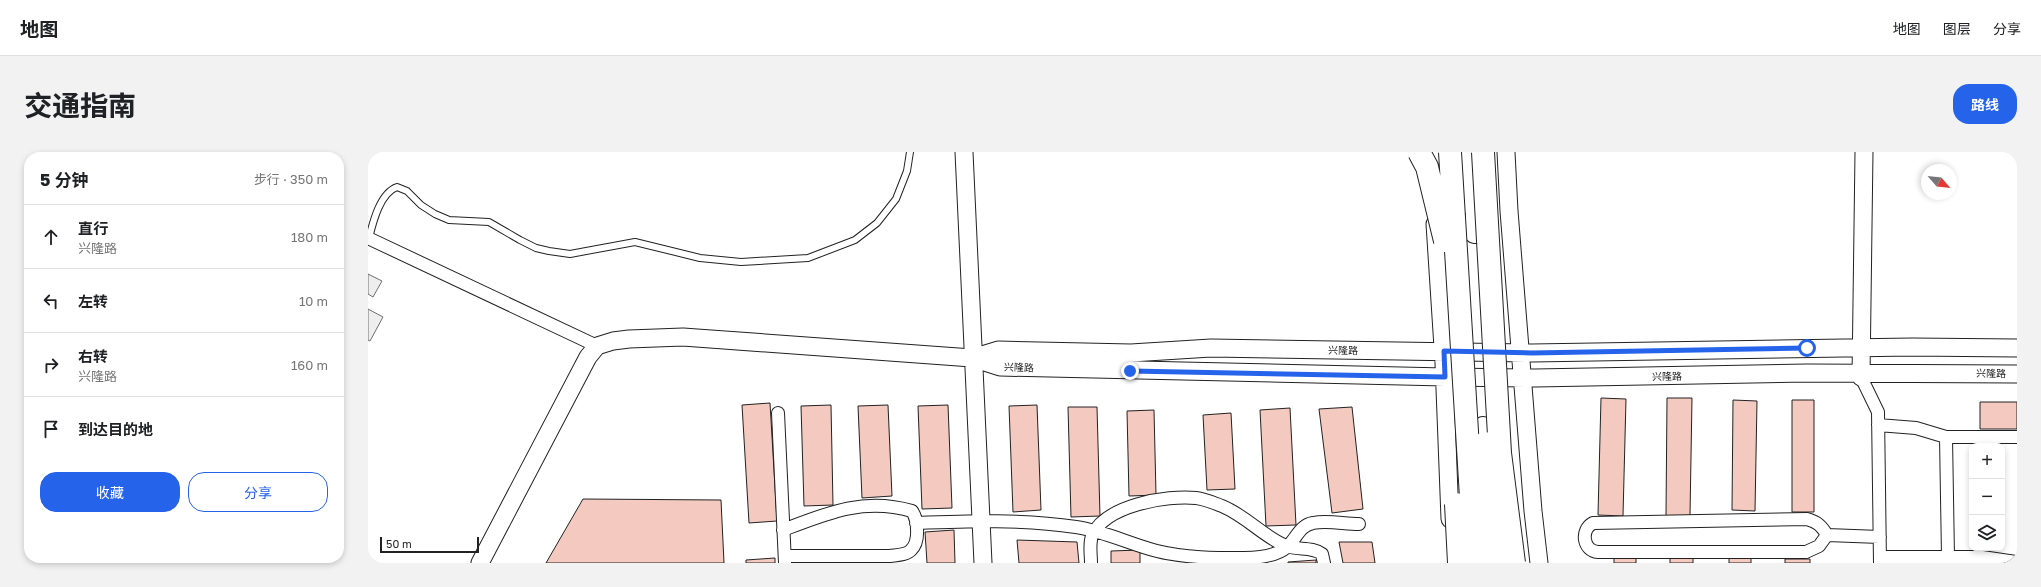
<!DOCTYPE html>
<html lang="zh">
<head>
<meta charset="utf-8">
<style>
  :root { --surface:#fff; --page:#f2f2f2; --text:#202124; --muted:#757577; --line:#e0e0e0; --accent:#2563eb }
  body { margin:0; font-family:"Golos Text","Noto Sans SC",sans-serif; background:var(--page); color:var(--text) }
  .controls { position:absolute; right:12px; bottom:12px; display:grid; overflow:hidden; border-radius:8px; box-shadow:0 2px 6px #0003 }
  .controls button { width:36px; height:36px; display:grid; place-items:center; padding:0; border:0; border-bottom:1px solid var(--line); background:var(--surface); color:var(--text); font:20px sans-serif }
  .compass { position:absolute; left:1553px; top:12px; width:36px; height:36px; border-radius:50%; background:var(--surface); box-shadow:0 2px 6px #0003; rotate:118deg }
  .scale { position:absolute; left:12px; bottom:10px; width:99px; box-sizing:border-box; padding-left:4px; border:2px solid #222; border-top:0; font-size:11px; line-height:14px; white-space:nowrap; color:#222; -webkit-text-stroke:3px #fff; paint-order:stroke }
  .stop { position:absolute; width:12px; height:12px; margin:-9px; border:3px solid #2563eb; border-radius:50%; background:#fff }
  .stop.end { background:#2563eb; border-color:#fff; box-shadow:0 1px 4px #0008 }
  .list { margin:0; padding:0; list-style:none }
  h2 { display:flex; justify-content:space-between; align-items:center; height:52px; margin:0; padding:0 16px; font-size:17px }
  h2 small { font-size:13px; font-weight:400; color:var(--muted) }
  .list li { display:grid; grid-template-columns:26px 1fr auto; gap:12px; align-items:center; box-sizing:border-box; height:64px; padding:0 16px; border-top:1px solid var(--line) }
  .list b { display:block; font-size:15px; white-space:nowrap }
  .list p { margin:0; font-size:13px; white-space:nowrap; color:var(--muted) }
  .list em { font-size:13px; font-style:normal; color:var(--muted) }
  .actions { display:flex; gap:8px; padding:12px 16px }
  .actions a { flex:1; padding:9px 0; border:1px solid var(--accent); border-radius:16px; text-align:center; font-size:14px; color:var(--accent) }
  .actions .main { background:var(--accent); color:#fff }
  .icon { flex:none; width:22px; height:22px; fill:none; stroke:currentColor; stroke-width:2; stroke-linecap:round; stroke-linejoin:round }
  .map { position:relative; flex:none; width:1649px; height:411px; overflow:hidden; border-radius:16px }
  header { display:flex; align-items:center; gap:24px; box-sizing:border-box; height:56px; padding:0 20px; background:var(--surface); border-bottom:1px solid var(--line) }
  header strong { font-size:19px }
  nav { display:flex; gap:22px; margin-inline-start:auto; font-size:14px }
  .intro { display:flex; align-items:center; justify-content:space-between; box-sizing:border-box; height:96px; padding:0 24px }
  h1 { margin:0; font-size:28px }
  .button { padding:10px 18px; border-radius:16px; background:var(--accent); color:#fff; font-size:14px; font-weight:700 }
  main { display:flex; gap:24px; padding:0 24px }
  aside { flex:1; background:var(--surface); border-radius:16px; box-shadow:0 2px 6px #0003 }
  .map>svg:first-child { display:block }
  .green { fill:#eee; stroke:#6f6f6f }
  .building { fill:#f3c9c0; stroke:#222 }
  .lines { fill:none; stroke-linecap:round; stroke-linejoin:round }
  .lane-casing { stroke:#222; stroke-width:8 }
  .street-casing { stroke:#222; stroke-width:14 }
  .secondary-casing { stroke:#222; stroke-width:19 }
  .highway-casing { stroke:#222; stroke-width:24 }
  .lane { stroke:#fff; stroke-width:6 }
  .street { stroke:#fff; stroke-width:12 }
  .secondary { stroke:#fff; stroke-width:17 }
  .highway { stroke:#fff; stroke-width:22 }
  .highway-bridge-casing { stroke:#222; stroke-width:24; stroke-linecap:butt }
  .highway-bridge { stroke:#fff; stroke-width:22 }
  .route { stroke:#2563eb; stroke-width:5 }
  .labels { text-anchor:middle; stroke-width:3; stroke-linejoin:round; paint-order:stroke }
  .street-label { font-size:10px; fill:#222; stroke:#fff }
</style>
</head>
<body>
<header>
<strong>地图</strong>
<nav><a>地图</a><a>图层</a><a>分享</a></nav>
</header>
<div class="intro"><h1>交通指南</h1><a class="button">路线</a></div>
<main>
<aside>
<h2>5 分钟<small>步行 · 350 m</small></h2>
<ul class="list">
<li><svg class="icon" aria-label="ahead" viewBox="0 0 24 24"><path d="M12 20V5M6 11l6-6 6 6"/></svg><div><b>直行</b><p>兴隆路</p></div><em>180 m</em></li>
<li><svg class="icon" aria-label="left" viewBox="0 0 24 24"><path d="M17 20v-9H6M10 6l-5 5 5 5"/></svg><div><b>左转</b></div><em>10 m</em></li>
<li><svg class="icon" aria-label="right" viewBox="0 0 24 24"><path d="M7 20v-9h11M14 6l5 5-5 5"/></svg><div><b>右转</b><p>兴隆路</p></div><em>160 m</em></li>
<li><svg class="icon" aria-label="arrive" viewBox="0 0 24 24"><path d="M6 21V4h12l-3 4 3 4H6"/></svg><div><b>到达目的地</b></div></li>
</ul>
<div class="actions"><a class="main">收藏</a><a>分享</a></div>
</aside>
<div class="map">
<svg width="1649" height="411" viewBox="0 0 1649 411">
  <rect width="100%" height="100%" fill="#fff"/>
  <path class="green" d="M 0,122 L 14,129 L 5,145 L 0,142 Z
    M 0,157 L 15,165 L 2,189 L 0,188 Z"/>
  <path class="building" d="M 1233,246 L 1258,247 L 1255,364 L 1230,363 Z
    M 1299,246 L 1324,246 L 1322,364 L 1298,364 Z
    M 1365,248 L 1389,249 L 1387,359 L 1364,358 Z
    M 1424,248 L 1446,248 L 1446,360 L 1424,360 Z
    M 1612,250 L 1649,250 L 1649,277 L 1612,277 Z
    M 402,251 L 409,369 L 381,371 L 374,253 Z
    M 463,253 L 465,353 L 436,354 L 433,254 Z
    M 520,253 L 524,344 L 494,346 L 490,254 Z
    M 580,253 L 584,356 L 554,357 L 550,254 Z
    M 669,253 L 673,358 L 645,360 L 641,254 Z
    M 700,255 L 729,255 L 732,364 L 703,365 Z
    M 984,255 L 995,357 L 964,361 L 951,257 Z
    M 922,256 L 928,373 L 898,374 L 892,258 Z
    M 786,258 L 788,343 L 761,344 L 759,259 Z
    M 863,261 L 867,337 L 839,338 L 835,263 Z
    M 215,347 L 353,348 L 356,411 L 178,411 Z
    M 586,378 L 587,411 L 559,411 L 557,380 Z
    M 649,388 L 709,390 L 711,411 L 651,411 Z
    M 971,390 L 1004,390 L 1007,411 L 975,411 Z
    M 772,398 L 772,411 L 743,411 L 743,399 Z
    M 407,406 L 407,411 L 378,411 L 378,408 Z
    M 1246,406 L 1268,406 L 1268,411 L 1246,411 Z
    M 1302,406 L 1325,406 L 1325,411 L 1302,411 Z
    M 1361,406 L 1383,406 L 1383,411 L 1361,411 Z
    M 1417,407 L 1442,407 L 1442,411 L 1417,411 Z
    M 948,408 L 948,411 L 920,411 L 920,410 Z"/>
  <g class="lines">
    <defs>
      <path id="lane" d="M 1,86 C 5,70 12,41 29,35 L 39,39 L 53,53 L 67,62 L 81,68 L 121,70 L 152,88 L 168,96 L 181,99 L 202,102 L 267,90 L 332,106 L 373,110 L 440,106 L 487,88 L 509,71 L 528,47 L 539,19 L 542,0"/>
      <path id="street" d="M 0,86 L 229,194
        M 1493,225 L 1510,260 L 1512,411
        M 410,261 L 417,411
        M 1510,273 L 1548,276 L 1578,285 L 1649,285
        M 1578,285 L 1580,405
        M 1439,367 C 1449,370 1453,373 1459,383 L 1451,394 L 1438,400 L 1230,400 C 1215,399 1212,378 1225,371 Z
        M 548,371 C 602,369 655,367 708,375 C 736,379 762,392 789,399 C 817,406 848,406 876,406 C 890,406 908,404 919,395 C 928,387 932,373 945,371 C 959,368 976,372 991,372
        M 415,378 C 459,361 496,345 544,359 C 550,368 552,390 543,398 C 539,403 528,403 522,404 L 417,404
        M 1459,383 L 1512,385
        M 1512,405 L 1614,405 L 1649,410
        M 723,411 C 723,402 721,392 724,384 C 737,353 799,343 828,346 C 837,347 846,351 854,354 C 878,364 895,384 916,393 C 929,399 943,394 954,402 L 956,411"/>
      <path id="secondary" d="M 596,0 L 615,411
        M 1138,0 L 1141,59 L 1165,359 L 1171,411
        M 1067,72 L 1076,211 L 1082,367
        M 604,206 L 630,198 L 763,201 L 843,196 L 1164,201 L 1544,195 L 1649,196
        M 1493,225 L 1496,0
        M 112,411 L 220,205 L 229,194 L 245,189 L 261,187 L 315,185 L 604,206 L 632,215 L 1077,225 L 1167,226 L 1439,221 L 1649,222"/>
      <path id="highway" d="M 1102,0 L 1105,53
        M 1107,80 L 1111,37
        M 1115,276 L 1122,310"/>
    </defs>
    <use href="#lane" class="lane-casing"/>
    <use href="#street" class="street-casing"/>
    <use href="#secondary" class="secondary-casing"/>
    <use href="#highway" class="highway-casing"/>
    <use href="#lane" class="lane"/>
    <use href="#street" class="street"/>
    <use href="#secondary" class="secondary"/>
    <use href="#highway" class="highway"/>
    <defs>
      <path id="highway-bridge" d="M 1051,0 L 1059,15 L 1077,89
        M 1082,0 L 1107,411
        M 1115,0 L 1132,301 L 1146,411
        M 1117,291 L 1126,411
        M 1088,352 L 1091,411"/>
    </defs>
    <use href="#highway-bridge" class="highway-bridge-casing"/>
    <use href="#highway-bridge" class="highway-bridge"/>
  </g>
  <g class="lines">
    <path class="route" d="M 762,219 L 1077,225 L 1076,199 L 1164,201 L 1439,196"/>
  </g>
  <g class="labels">
    <g class="street-label">
      <text transform="translate(975 198) rotate(1)" y="4">兴隆路</text>
      <text transform="translate(651 215) rotate(2)" y="4">兴隆路</text>
      <text transform="translate(1623 221) rotate(1)" y="4">兴隆路</text>
      <text transform="translate(1299 224) rotate(-1)" y="4">兴隆路</text>
    </g>
  </g>
</svg>
<div class="controls">
<button>+</button>
<button>−</button>
<button><svg class="icon" aria-label="layers" viewBox="0 0 24 24"><path d="M12 4l9 5-9 5-9-5zM3 14l9 5 9-5"/></svg></button>
</div>
<svg class="compass" viewBox="-18 -18 36 36"><path d="M0-13l5 13h-10z" fill="#e53935"/><path d="M0 13l5-13h-10z" fill="#757577"/></svg>
<div class="scale">50 m</div>
<div class="stop" style="left:1439px;top:196px"></div>
<div class="stop end" style="left:762px;top:219px"></div>
</div>
</main>
</body>
</html>
